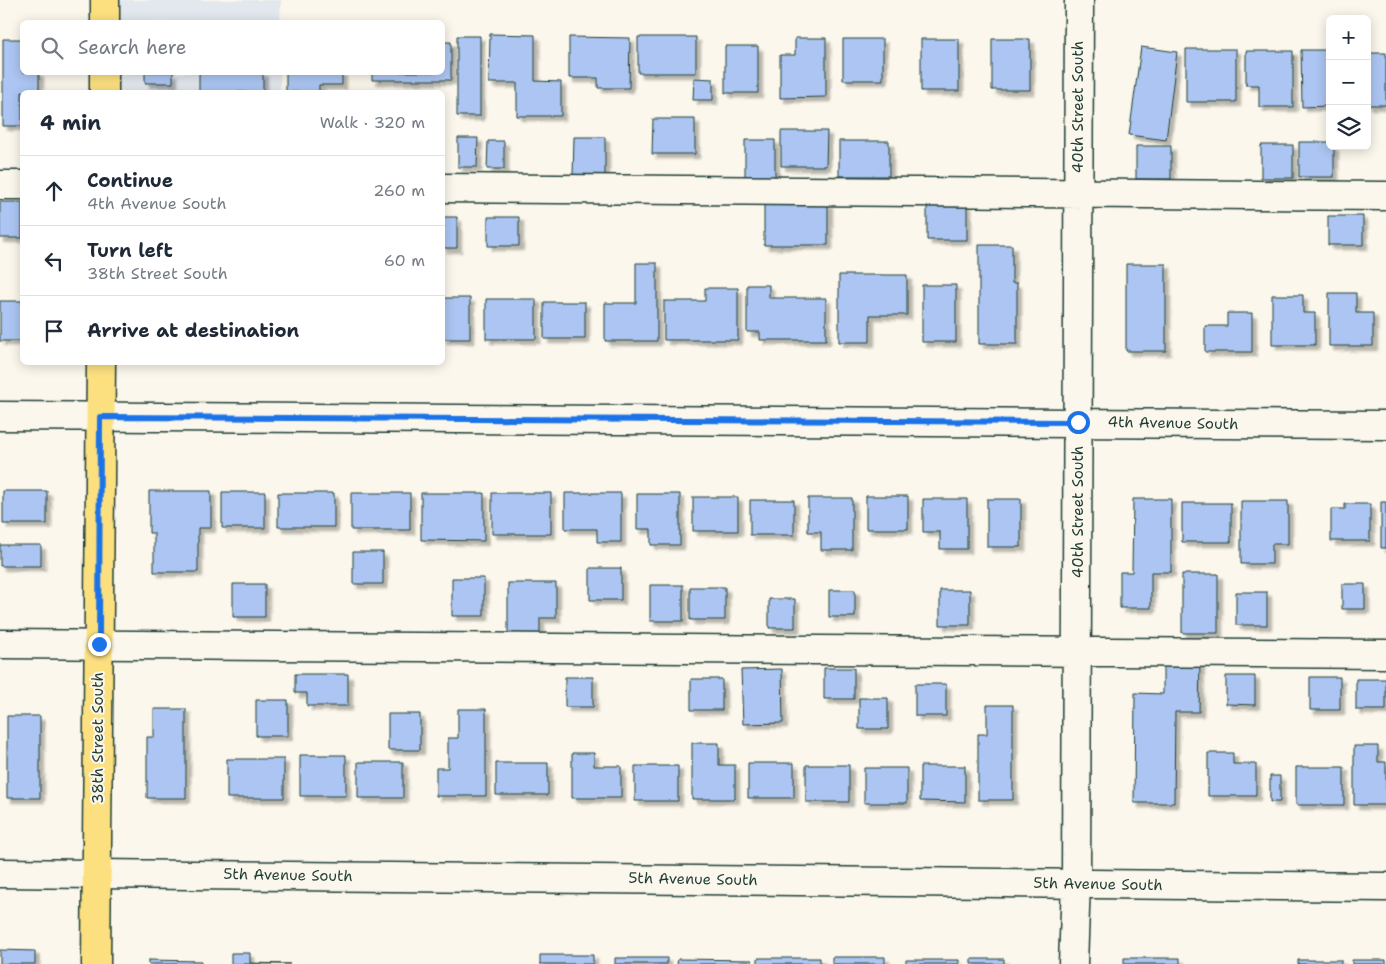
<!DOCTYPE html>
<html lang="en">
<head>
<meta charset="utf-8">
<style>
  :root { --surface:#fff; --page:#f2f2f3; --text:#1f2937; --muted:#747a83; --line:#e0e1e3 }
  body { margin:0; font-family:"Shantell Sans",sans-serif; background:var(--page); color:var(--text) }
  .controls { position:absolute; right:15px; top:15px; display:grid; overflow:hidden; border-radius:8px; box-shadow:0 2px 12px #0003 }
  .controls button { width:45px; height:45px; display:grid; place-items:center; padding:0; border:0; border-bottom:1px solid var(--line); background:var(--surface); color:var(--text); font:25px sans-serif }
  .stop { position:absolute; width:15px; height:15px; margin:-11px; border:4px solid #1a73e8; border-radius:50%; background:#fff }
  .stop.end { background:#1a73e8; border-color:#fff; box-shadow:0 1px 5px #0008 }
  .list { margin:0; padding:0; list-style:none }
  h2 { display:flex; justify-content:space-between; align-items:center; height:65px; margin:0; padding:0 20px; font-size:21px }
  h2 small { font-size:16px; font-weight:400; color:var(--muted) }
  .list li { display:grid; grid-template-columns:32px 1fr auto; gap:15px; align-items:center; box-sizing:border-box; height:70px; padding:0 20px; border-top:1px solid var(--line) }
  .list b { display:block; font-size:19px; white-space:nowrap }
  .list p { margin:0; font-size:16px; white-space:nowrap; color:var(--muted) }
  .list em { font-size:16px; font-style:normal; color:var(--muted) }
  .icon { flex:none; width:28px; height:28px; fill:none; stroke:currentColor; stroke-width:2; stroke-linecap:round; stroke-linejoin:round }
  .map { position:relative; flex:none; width:1386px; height:964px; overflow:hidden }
  .search { position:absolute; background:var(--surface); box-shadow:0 2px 12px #0003; left:20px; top:20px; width:425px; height:55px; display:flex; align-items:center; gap:12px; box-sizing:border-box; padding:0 18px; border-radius:8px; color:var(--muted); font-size:19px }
  .panel { position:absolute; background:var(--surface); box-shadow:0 2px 12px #0003; left:20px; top:90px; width:425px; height:275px; border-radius:8px }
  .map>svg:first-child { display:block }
  .built { fill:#e3e8ee }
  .building { fill:#acc5f2; stroke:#1f3d34; filter:url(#shadow) }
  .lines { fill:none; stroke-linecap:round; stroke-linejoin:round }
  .minor-casing { stroke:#1f3d34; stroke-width:31 }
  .major-casing { stroke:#1f3d34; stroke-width:31 }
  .minor { stroke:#fbf7ec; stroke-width:28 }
  .major { stroke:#fce080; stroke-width:28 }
  .route { stroke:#1a73e8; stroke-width:6 }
  .labels { text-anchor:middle; stroke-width:4; stroke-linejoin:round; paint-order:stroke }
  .street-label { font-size:15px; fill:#1f3d34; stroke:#fbf7ec }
</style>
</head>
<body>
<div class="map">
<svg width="1386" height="964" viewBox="0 0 1386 964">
  <defs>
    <filter id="shadow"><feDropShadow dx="4.5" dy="4.5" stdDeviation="1" flood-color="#0004"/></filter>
  </defs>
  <rect width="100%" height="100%" fill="#fbf7ec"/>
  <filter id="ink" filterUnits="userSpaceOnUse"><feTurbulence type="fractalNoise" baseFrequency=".02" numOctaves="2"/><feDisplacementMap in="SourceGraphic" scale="10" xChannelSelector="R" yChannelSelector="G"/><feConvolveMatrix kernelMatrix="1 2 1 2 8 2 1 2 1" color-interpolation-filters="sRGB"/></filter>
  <g filter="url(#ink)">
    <path class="built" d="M 105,0 L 281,0 L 280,22 L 105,22 Z
      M 104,73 L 280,73 L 280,92 L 104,92 Z"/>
    <path class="building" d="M 490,34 L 535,35 L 535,81 L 561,82 L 561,116 L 517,116 L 517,83 L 489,83 Z
      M 457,36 L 480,36 L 480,116 L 457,116 Z
      M 569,37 L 630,38 L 629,88 L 598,88 L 598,78 L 569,78 Z
      M 638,37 L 696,37 L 696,73 L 638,73 Z
      M 795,38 L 826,38 L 826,97 L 780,98 L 780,55 L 795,55 Z
      M 3,39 L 22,39 L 22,72 L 39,72 L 39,92 L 22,92 L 22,126 L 3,126 Z
      M 843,39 L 883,39 L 883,80 L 843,80 Z
      M 921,39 L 959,39 L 959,91 L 921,91 Z
      M 992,39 L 1030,39 L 1030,90 L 992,90 Z
      M 442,42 L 451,42 L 451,80 L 372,80 L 372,72 L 442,72 Z
      M 725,46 L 758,46 L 758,93 L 725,93 Z
      M 1141,47 L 1177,52 L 1166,140 L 1129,135 Z
      M 1186,49 L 1236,49 L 1236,102 L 1186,102 Z
      M 1301,50 L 1330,50 L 1330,106 L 1302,107 Z
      M 1246,51 L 1293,51 L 1293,107 L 1259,107 L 1259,85 L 1246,85 Z
      M 1367,53 L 1386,53 L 1386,105 L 1367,105 Z
      M 145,72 L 173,72 L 173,83 L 145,83 Z
      M 199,72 L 263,72 L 263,92 L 199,92 Z
      M 286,72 L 342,72 L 342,85 L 319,85 L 319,92 L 286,92 Z
      M 694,78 L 713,79 L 713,100 L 693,100 Z
      M 653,119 L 695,119 L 695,154 L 652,154 Z
      M 781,131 L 827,131 L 826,166 L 781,166 Z
      M 574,137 L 605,137 L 605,176 L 573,176 Z
      M 458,138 L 478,138 L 477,167 L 458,167 Z
      M 745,140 L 775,140 L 775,177 L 745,177 Z
      M 488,141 L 504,141 L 504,169 L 487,169 Z
      M 839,141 L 889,141 L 889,176 L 839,176 Z
      M 1299,142 L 1330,142 L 1330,146 L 1334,146 L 1334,177 L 1299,177 Z
      M 1261,145 L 1293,145 L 1293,178 L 1261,178 Z
      M 1136,146 L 1171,146 L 1171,179 L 1136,179 Z
      M 0,202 L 22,202 L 22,238 L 0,238 Z
      M 764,203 L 828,203 L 828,245 L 764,245 Z
      M 927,204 L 967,204 L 967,240 L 927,240 Z
      M 1328,216 L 1363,216 L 1363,245 L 1328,245 Z
      M 442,217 L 457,217 L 457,248 L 442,248 Z
      M 488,217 L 519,217 L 519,246 L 488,246 Z
      M 979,245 L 1012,245 L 1012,283 L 1017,283 L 1017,344 L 979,344 Z
      M 636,263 L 657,263 L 657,341 L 605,341 L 605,303 L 636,303 Z
      M 1126,264 L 1166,264 L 1166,351 L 1126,351 Z
      M 839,275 L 907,275 L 907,315 L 870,315 L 870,342 L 839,342 Z
      M 747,285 L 769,285 L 769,298 L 826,298 L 826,340 L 760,340 L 760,332 L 747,332 Z
      M 922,285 L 956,285 L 956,342 L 922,342 Z
      M 705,288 L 738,288 L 738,340 L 664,340 L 664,301 L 705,301 Z
      M 1329,293 L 1356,293 L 1356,313 L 1373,313 L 1373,346 L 1329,346 Z
      M 1272,295 L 1303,295 L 1303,313 L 1315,313 L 1315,345 L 1272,345 Z
      M 442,298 L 470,298 L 470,339 L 442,339 Z
      M 486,299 L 536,299 L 536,339 L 486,339 Z
      M 0,301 L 22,301 L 22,341 L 0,341 Z
      M 544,302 L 585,302 L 585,339 L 544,339 Z
      M 1227,313 L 1252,313 L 1252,352 L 1205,352 L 1205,326 L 1227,326 Z
      M 3,491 L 47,491 L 47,524 L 3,524 Z
      M 149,491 L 211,491 L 211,528 L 198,528 L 198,572 L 154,572 L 154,533 L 149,533 Z
      M 222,492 L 265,492 L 265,528 L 222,528 Z
      M 278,493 L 334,493 L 334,527 L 278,527 Z
      M 351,493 L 410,493 L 410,530 L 351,530 Z
      M 421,493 L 484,493 L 484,541 L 421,540 Z
      M 492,493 L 551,493 L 551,534 L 492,534 Z
      M 565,493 L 621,493 L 621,542 L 597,542 L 597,529 L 565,529 Z
      M 637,494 L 680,494 L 680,545 L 651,545 L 651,529 L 637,529 Z
      M 866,496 L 908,496 L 908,529 L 866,529 Z
      M 693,497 L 738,497 L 738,531 L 693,531 Z
      M 808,498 L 852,498 L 852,550 L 821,550 L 821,532 L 808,532 Z
      M 923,499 L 967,499 L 967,549 L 940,549 L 940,532 L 923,532 Z
      M 987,499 L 1021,499 L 1021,547 L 987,547 Z
      M 1133,499 L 1171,499 L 1171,572 L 1151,572 L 1151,608 L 1120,608 L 1120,572 L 1132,572 Z
      M 750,500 L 794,500 L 794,535 L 750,535 Z
      M 1241,501 L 1288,501 L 1288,544 L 1272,544 L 1272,564 L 1241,564 Z
      M 1381,502 L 1386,502 L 1386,548 L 1381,548 Z
      M 1182,503 L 1231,503 L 1231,542 L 1182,542 Z
      M 1345,504 L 1370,504 L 1370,541 L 1331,541 L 1331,509 L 1345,509 Z
      M 0,545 L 41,545 L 41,566 L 0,566 Z
      M 353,552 L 383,552 L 383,584 L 353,584 Z
      M 590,568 L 621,568 L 621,600 L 590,600 Z
      M 1182,574 L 1218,574 L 1218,633 L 1182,633 Z
      M 452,578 L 484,578 L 484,616 L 452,616 Z
      M 508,583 L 556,583 L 556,618 L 540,618 L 540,637 L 508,637 Z
      M 233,584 L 265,584 L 265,617 L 233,617 Z
      M 1342,584 L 1365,584 L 1365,609 L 1342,609 Z
      M 650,585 L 683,585 L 683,621 L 650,621 Z
      M 690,587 L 725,587 L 725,620 L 690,620 Z
      M 829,590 L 855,590 L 855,617 L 829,617 Z
      M 940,590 L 970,590 L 970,625 L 940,625 Z
      M 1236,592 L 1267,592 L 1267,625 L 1236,625 Z
      M 769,599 L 795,599 L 795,628 L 769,628 Z
      M 1163,663 L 1200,663 L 1199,712 L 1175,712 L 1174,803 L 1134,803 L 1135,693 L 1163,694 Z
      M 824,668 L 854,668 L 854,699 L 824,699 Z
      M 782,669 L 783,723 L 743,724 L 741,670 Z
      M 295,674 L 348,674 L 348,706 L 307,706 L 307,693 L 295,693 Z
      M 1226,676 L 1255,676 L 1255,705 L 1226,704 Z
      M 565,677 L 593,677 L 593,707 L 565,707 Z
      M 1310,677 L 1340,677 L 1340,710 L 1310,710 Z
      M 691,679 L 722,679 L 722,710 L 691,710 Z
      M 1356,679 L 1386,679 L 1386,710 L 1356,710 Z
      M 915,684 L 946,684 L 946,716 L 915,716 Z
      M 859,698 L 888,698 L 888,729 L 859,729 Z
      M 256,700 L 288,700 L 288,736 L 256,736 Z
      M 987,705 L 1013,705 L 1013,800 L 978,800 L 978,734 L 987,734 Z
      M 154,709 L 186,709 L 186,798 L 147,798 L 147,737 L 154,737 Z
      M 458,709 L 486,709 L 486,796 L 436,796 L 436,768 L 448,768 L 448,738 L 458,738 Z
      M 388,714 L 420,714 L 420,750 L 388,750 Z
      M 7,716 L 40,716 L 40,798 L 7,798 Z
      M 692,743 L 719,743 L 719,765 L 735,765 L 735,799 L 692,799 Z
      M 1354,746 L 1378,746 L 1378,762 L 1386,762 L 1386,805 L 1354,805 Z
      M 572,753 L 594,753 L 594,766 L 621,766 L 621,798 L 572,798 Z
      M 1208,753 L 1233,753 L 1233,764 L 1256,764 L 1256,796 L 1208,796 Z
      M 300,755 L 346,755 L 346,796 L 300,796 Z
      M 227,759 L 284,759 L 284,798 L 227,798 Z
      M 358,762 L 403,762 L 403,798 L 358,798 Z
      M 496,763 L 548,763 L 548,795 L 496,795 Z
      M 748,763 L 794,763 L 794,798 L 748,798 Z
      M 806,765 L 849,765 L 849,802 L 806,802 Z
      M 635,766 L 678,766 L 678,801 L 635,801 Z
      M 920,766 L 965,766 L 965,802 L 920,801 Z
      M 1296,767 L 1344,767 L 1344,805 L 1296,805 Z
      M 864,768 L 907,768 L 907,803 L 864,803 Z
      M 1270,776 L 1280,776 L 1280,802 L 1270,802 Z
      M 0,950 L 35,951 L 35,964 L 0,964 Z
      M 231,953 L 250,953 L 250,963 L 290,964 L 231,964 Z
      M 540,955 L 593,955 L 593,964 L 540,964 Z
      M 832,957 L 885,957 L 885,964 L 832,964 Z
      M 615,958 L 667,958 L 667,964 L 615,964 Z
      M 758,958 L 820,958 L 820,964 L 758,964 Z
      M 1124,958 L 1180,958 L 1180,964 L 1124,964 Z
      M 678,959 L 752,960 L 752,964 L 677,964 Z
      M 971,959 L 1004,959 L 1004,964 L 971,964 Z
      M 148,960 L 201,961 L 201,964 L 148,964 Z
      M 906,960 L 959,960 L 959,964 L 906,964 Z
      M 1298,960 L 1341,960 L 1341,964 L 1298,964 Z
      M 1352,960 L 1386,960 L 1386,964 L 1352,964 Z"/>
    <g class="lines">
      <defs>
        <path id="minor" d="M 0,185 L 22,185
          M 442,188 L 1386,196
          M 0,416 L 1386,425
          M 0,644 L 1386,654
          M 0,873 L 1386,887
          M 1073,964 L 1076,883 L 1079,0"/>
        <path id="major" d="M 105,22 L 105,0
          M 104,92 L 104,72
          M 96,964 L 101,362"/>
      </defs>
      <use href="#minor" class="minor-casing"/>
      <use href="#major" class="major-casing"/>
      <use href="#minor" class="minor"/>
      <use href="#major" class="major"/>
    </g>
  </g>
  <g class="lines" filter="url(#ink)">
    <path class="route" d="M 99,644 L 100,417 L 1078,422"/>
  </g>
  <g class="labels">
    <g class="street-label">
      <text transform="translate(1078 107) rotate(-90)" y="5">40th Street South</text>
      <text transform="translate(1173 423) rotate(1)" y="5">4th Avenue South</text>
      <text transform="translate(1078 512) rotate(-90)" y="5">40th Street South</text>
      <text transform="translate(98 738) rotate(-90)" y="5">38th Street South</text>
      <text transform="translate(288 875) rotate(1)" y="5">5th Avenue South</text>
      <text transform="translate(693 879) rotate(1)" y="5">5th Avenue South</text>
      <text transform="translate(1098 884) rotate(1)" y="5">5th Avenue South</text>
    </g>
  </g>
</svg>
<div class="controls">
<button>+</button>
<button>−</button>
<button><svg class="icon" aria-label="layers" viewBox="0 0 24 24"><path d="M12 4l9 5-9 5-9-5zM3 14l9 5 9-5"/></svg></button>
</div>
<div class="stop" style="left:1078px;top:422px"></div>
<div class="stop end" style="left:99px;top:644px"></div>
<div class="search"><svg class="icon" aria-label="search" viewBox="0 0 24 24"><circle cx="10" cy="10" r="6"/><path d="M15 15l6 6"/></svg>Search here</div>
<section class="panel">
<h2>4 min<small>Walk · 320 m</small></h2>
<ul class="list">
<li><svg class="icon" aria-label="ahead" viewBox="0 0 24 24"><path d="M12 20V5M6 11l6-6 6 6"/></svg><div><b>Continue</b><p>4th Avenue South</p></div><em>260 m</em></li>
<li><svg class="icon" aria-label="left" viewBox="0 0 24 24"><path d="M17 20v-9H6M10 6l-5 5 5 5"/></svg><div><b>Turn left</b><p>38th Street South</p></div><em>60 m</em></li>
<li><svg class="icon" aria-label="arrive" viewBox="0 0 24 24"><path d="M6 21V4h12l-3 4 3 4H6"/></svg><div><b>Arrive at destination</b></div></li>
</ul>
</section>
</div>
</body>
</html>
